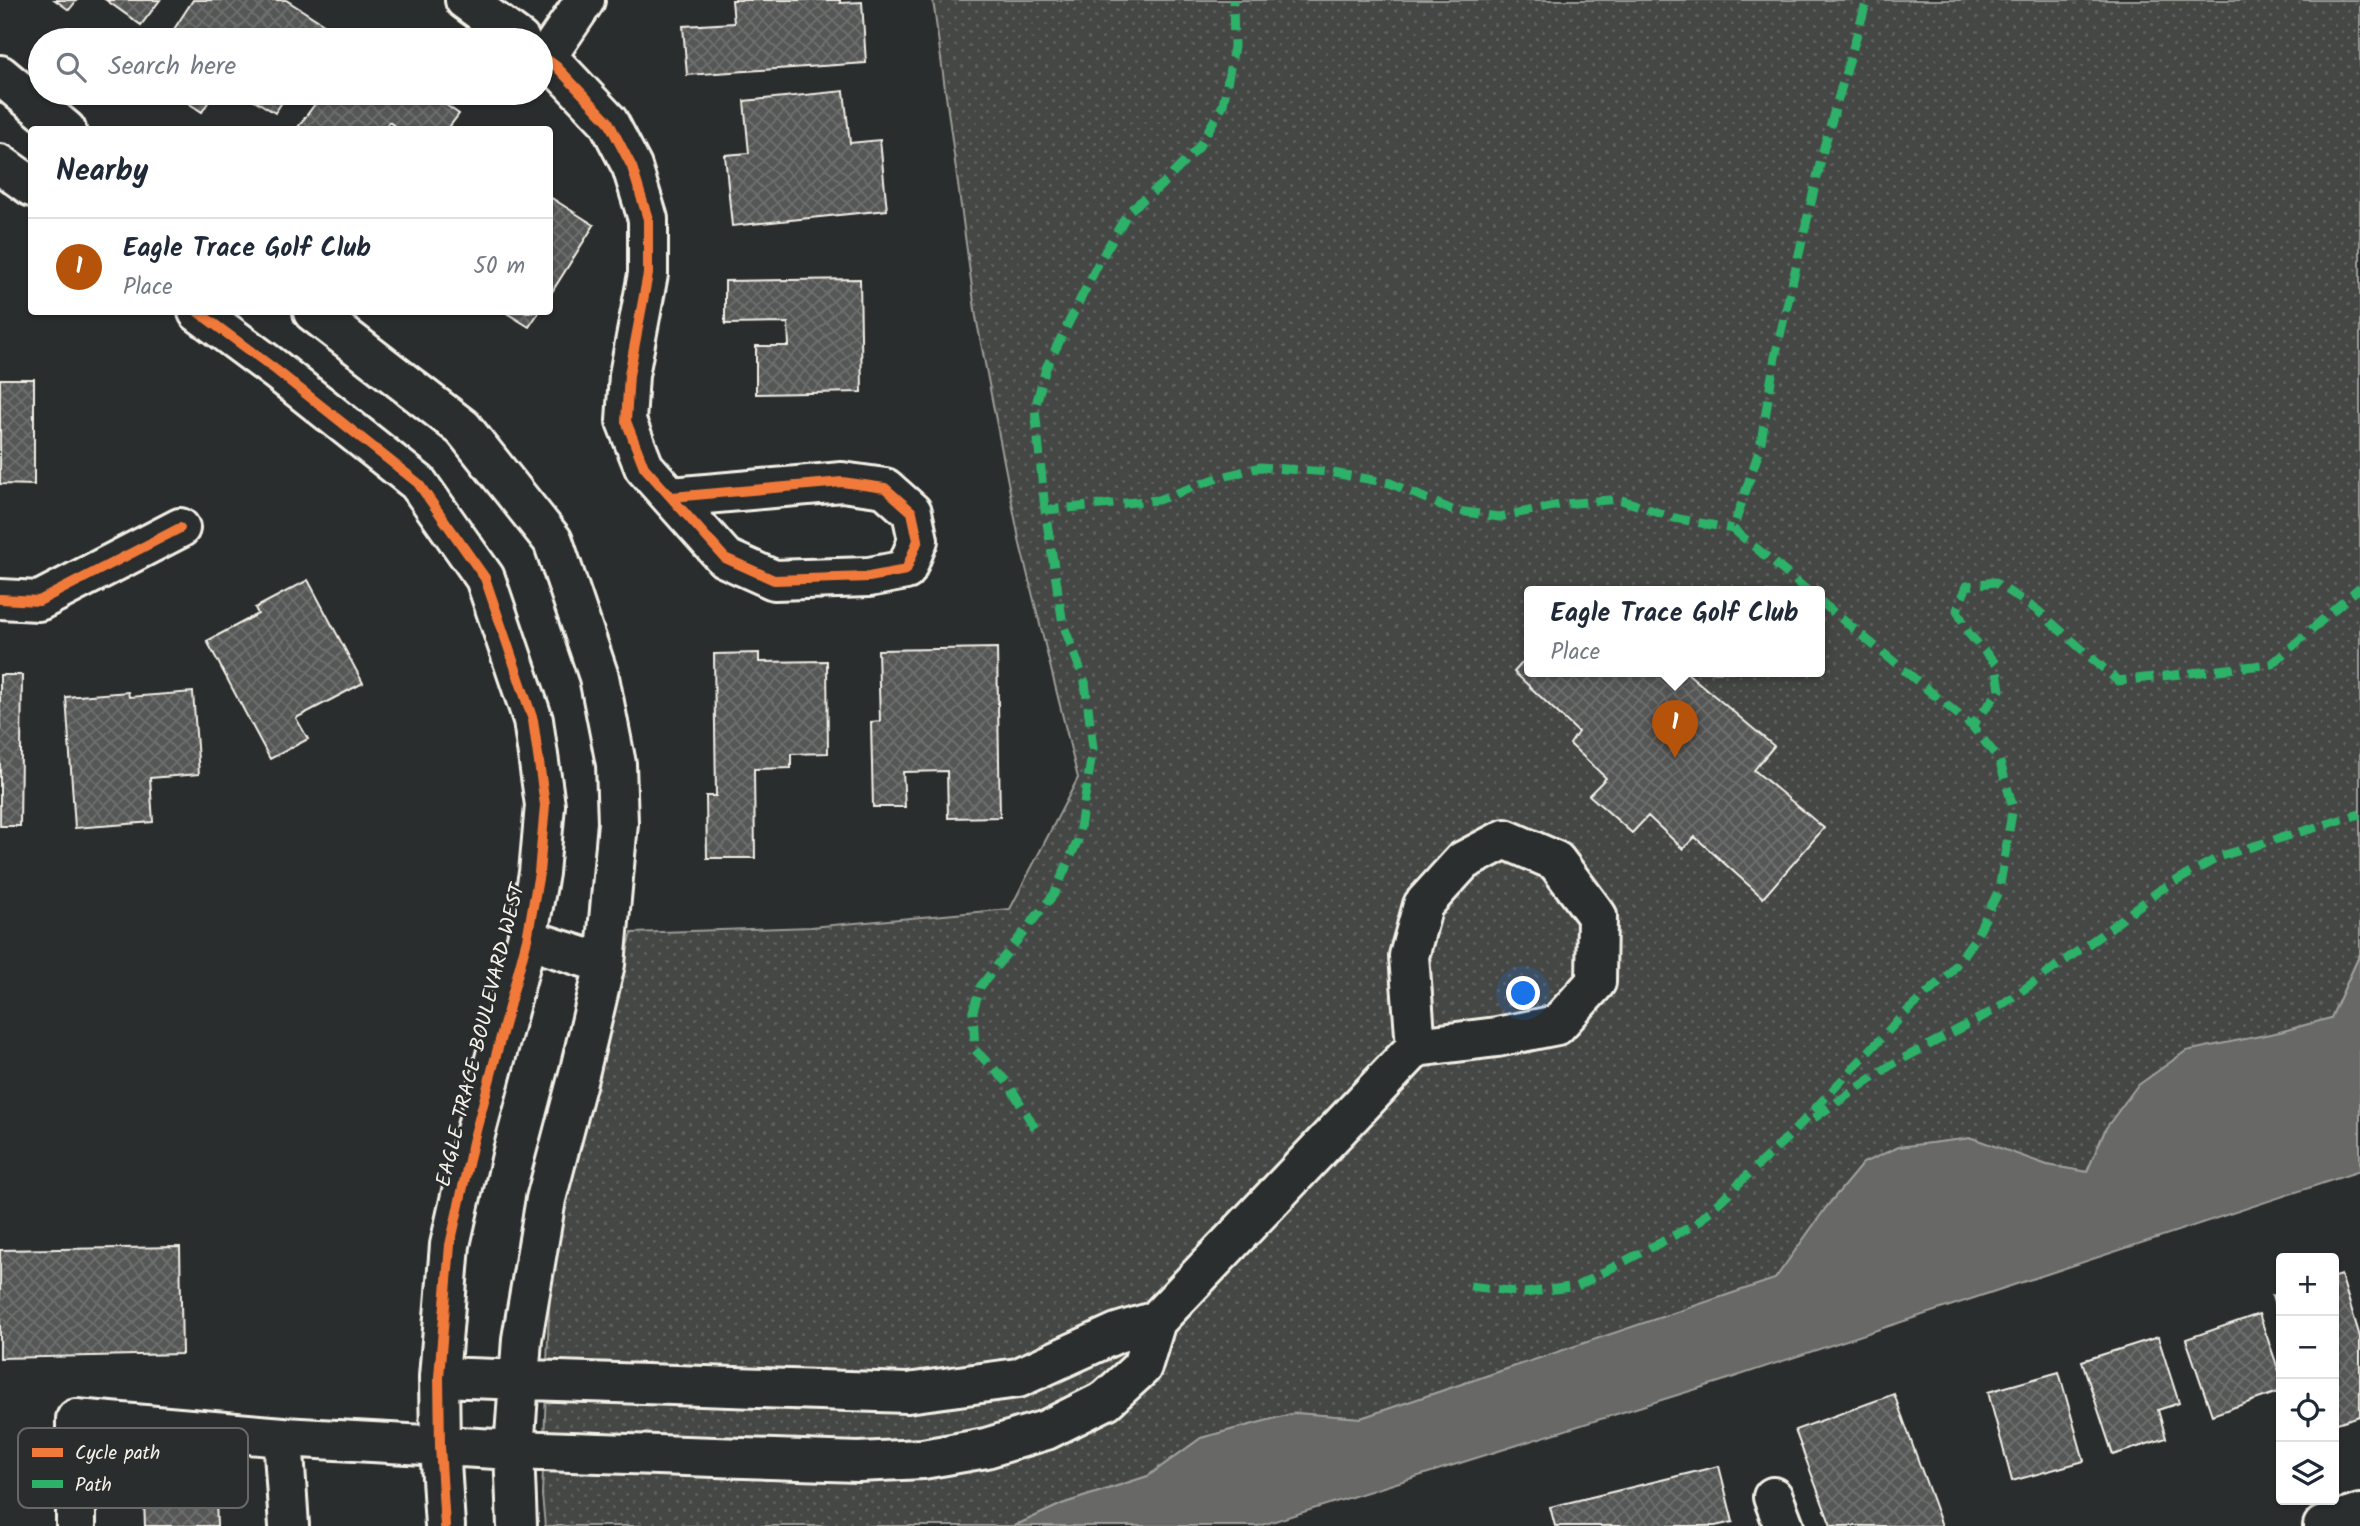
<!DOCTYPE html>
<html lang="en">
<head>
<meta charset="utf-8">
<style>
  :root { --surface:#fff; --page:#f6f6f7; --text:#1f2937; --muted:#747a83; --line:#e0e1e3; --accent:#b45309 }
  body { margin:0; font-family:Kalam,sans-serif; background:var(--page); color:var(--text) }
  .controls { position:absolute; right:21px; bottom:21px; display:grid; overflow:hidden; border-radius:7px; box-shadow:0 2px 5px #0004 }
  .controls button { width:63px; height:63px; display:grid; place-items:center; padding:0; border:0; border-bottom:2px solid var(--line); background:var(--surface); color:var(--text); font:35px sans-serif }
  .you { position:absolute; left:1524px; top:994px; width:24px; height:24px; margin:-18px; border:5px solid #fff; border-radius:50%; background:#1a73e8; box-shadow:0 0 0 10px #1a73e833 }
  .badge { display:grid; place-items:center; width:46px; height:46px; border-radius:50%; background:var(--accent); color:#fff; font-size:23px; font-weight:700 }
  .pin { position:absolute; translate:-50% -58px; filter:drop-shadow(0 2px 4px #0008) }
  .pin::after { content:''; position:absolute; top:37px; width:24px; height:21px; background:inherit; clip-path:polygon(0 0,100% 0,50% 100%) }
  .popup { position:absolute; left:1524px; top:586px; width:301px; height:91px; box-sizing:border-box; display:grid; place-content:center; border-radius:7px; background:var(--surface); filter:drop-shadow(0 2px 5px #0005); font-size:23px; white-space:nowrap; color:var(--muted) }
  .popup b { font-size:26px; color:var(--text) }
  .popup::after { content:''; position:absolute; left:50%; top:100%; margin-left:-14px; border:14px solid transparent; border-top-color:var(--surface) }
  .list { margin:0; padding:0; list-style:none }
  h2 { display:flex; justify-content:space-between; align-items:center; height:91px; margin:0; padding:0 28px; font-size:30px }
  h2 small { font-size:23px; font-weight:400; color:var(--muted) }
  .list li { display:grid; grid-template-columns:46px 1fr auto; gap:21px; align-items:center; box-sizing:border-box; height:98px; padding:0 28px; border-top:2px solid var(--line) }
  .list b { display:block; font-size:26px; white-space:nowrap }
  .list p { margin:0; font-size:23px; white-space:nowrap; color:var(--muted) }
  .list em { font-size:23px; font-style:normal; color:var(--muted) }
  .icon { flex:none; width:38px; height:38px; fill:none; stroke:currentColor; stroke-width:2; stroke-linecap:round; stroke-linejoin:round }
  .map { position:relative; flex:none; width:2360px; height:1526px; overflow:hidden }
  .search { position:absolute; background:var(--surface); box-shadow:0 2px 5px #0004; left:28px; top:28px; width:525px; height:77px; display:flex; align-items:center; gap:18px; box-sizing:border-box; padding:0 24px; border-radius:38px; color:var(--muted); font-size:26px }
  .panel { position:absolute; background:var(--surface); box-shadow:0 2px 5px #0004; left:28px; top:126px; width:525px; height:189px; border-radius:7px }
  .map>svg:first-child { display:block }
  .grass { fill:url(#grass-dots); stroke:#9c9c96; stroke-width:2; fill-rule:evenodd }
  .water { fill:#676866; stroke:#9f9f9a; stroke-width:2 }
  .building { fill:url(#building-cross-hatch); stroke:#f4f1e8; stroke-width:2 }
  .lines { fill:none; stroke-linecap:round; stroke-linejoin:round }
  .minor-casing { stroke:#f4f1e8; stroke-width:44 }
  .minor { stroke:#2a2d2e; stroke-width:38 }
  .quiet { stroke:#2db169; stroke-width:9; stroke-dasharray:18 9; stroke-linecap:butt }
  .cycleway-casing { stroke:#2a2d2e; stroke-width:15 }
  .cycleway { stroke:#f17a3a; stroke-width:10 }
  .labels { text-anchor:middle; stroke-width:5; stroke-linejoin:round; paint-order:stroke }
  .street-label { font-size:21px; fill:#f4f1e8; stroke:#2a2d2e }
  .key { fill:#2a2d2e; stroke:#676866; stroke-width:2 }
  .key-label { font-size:19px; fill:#f4f1e8 }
</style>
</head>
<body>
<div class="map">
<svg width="2360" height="1526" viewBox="0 0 2360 1526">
  <defs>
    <pattern id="grass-dots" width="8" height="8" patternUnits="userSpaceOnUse" patternTransform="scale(1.75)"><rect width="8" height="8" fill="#444645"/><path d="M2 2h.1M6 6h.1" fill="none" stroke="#606160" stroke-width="1.8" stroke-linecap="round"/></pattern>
    <pattern id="building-cross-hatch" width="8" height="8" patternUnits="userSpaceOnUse" patternTransform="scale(1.75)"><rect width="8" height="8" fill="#555756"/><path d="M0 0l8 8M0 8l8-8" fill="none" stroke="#6e706e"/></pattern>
  </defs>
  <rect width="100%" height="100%" fill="#2a2d2e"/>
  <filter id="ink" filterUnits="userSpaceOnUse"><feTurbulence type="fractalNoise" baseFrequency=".0143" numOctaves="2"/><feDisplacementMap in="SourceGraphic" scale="14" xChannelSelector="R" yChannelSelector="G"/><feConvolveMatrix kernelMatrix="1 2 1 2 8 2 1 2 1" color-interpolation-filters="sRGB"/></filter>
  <g filter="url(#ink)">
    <path class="grass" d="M 933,0 L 2360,0 L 2360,954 L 2331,1018 L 2280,1032 L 2106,1128 L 2087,1172 L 2047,1165 L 1972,1138 L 1899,1147 L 1863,1163 L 1828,1205 L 1775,1279 L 1361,1418 L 1295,1413 L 1201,1438 L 1148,1476 L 1062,1504 L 1014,1526 L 545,1526 L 542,1495 L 553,1205 L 632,933 L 811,927 L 1010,909 L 1078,778 L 1020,544 L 976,317 ZM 1530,592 L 1820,592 L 1820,672 L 1530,672 Z"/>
    <path class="water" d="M 2360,954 L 2360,1171 L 1719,1382 L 1259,1526 L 1014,1526 L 1062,1504 L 1148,1476 L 1201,1438 L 1295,1413 L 1361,1418 L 1775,1279 L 1828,1205 L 1863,1163 L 1899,1147 L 1972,1138 L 2047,1165 L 2087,1172 L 2106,1128 L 2137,1086 L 2186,1051 L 2280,1032 L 2331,1018 Z"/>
    <path class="building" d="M 55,0 L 77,0 L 69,10 Z
      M 106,0 L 160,0 L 141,25 Z
      M 193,0 L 286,0 L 330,28 L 322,40 L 167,40 Z
      M 732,0 L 840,0 L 840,3 L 862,2 L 866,63 L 687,75 L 683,26 L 734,23 Z
      M 370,29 L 386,40 L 362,40 Z
      M 844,91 L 850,143 L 880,140 L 887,210 L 732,226 L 725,155 L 749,153 L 744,101 Z
      M 173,93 L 214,93 L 202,112 Z
      M 243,93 L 288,93 L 275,113 Z
      M 323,93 L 429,93 L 459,114 L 447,130 L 400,130 L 389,122 L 383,130 L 296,130 Z
      M 550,197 L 594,225 L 550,295 Z
      M 860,279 L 862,392 L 756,394 L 756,346 L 789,346 L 788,323 L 725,324 L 725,281 Z
      M 505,312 L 539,312 L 529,327 Z
      M 0,379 L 34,379 L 34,485 L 0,484 Z
      M 308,580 L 363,683 L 296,718 L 308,739 L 270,759 L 207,641 L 258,614 L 255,608 Z
      M 997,648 L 1000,817 L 948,818 L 947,771 L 903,772 L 905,807 L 873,807 L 871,722 L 880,721 L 878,650 Z
      M 759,653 L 759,662 L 827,661 L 828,753 L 791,754 L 791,768 L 754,769 L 755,858 L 707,858 L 706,796 L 716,796 L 714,654 Z
      M 1530,654 L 1530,672 L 1686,672 L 1774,746 L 1754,770 L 1824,828 L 1763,898 L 1695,837 L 1683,849 L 1648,816 L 1632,833 L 1589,795 L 1606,778 L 1570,744 L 1578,732 L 1514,672 Z
      M 0,675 L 22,675 L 20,826 L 0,826 Z
      M 128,692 L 129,697 L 193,692 L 199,774 L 150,778 L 153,822 L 75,828 L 66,697 Z
      M 180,1247 L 182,1354 L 0,1358 L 0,1250 Z
      M 2341,1275 L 2360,1337 L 2360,1416 L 2334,1424 L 2334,1277 Z
      M 2281,1293 L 2281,1326 L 2272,1296 Z
      M 2259,1314 L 2281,1377 L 2281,1391 L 2212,1415 L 2186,1339 Z
      M 2158,1337 L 2179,1403 L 2158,1410 L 2166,1438 L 2113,1455 L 2082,1361 Z
      M 2059,1372 L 2084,1461 L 2012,1481 L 1988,1392 Z
      M 1894,1394 L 1942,1526 L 1831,1526 L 1795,1430 Z
      M 1719,1466 L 1733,1522 L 1715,1526 L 1555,1526 L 1550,1507 Z
      M 215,1471 L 217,1526 L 145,1526 L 143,1474 Z"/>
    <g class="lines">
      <defs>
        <path id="minor" d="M 465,0 L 520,40
          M 541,55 L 556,66 L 608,121 L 632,167 L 648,219 L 648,274 L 629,375 L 626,421 L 644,467 L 725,558 L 774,580 L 869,577 L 906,570 L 918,540 L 912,512 L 885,488 L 842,482 L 672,497
          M 545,59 L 585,0
          M 0,75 L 66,130
          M 0,164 L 32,187
          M 198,312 L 276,370 L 418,483 L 485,578 L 533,720 L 545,805 L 539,873 L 527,939 L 473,1142 L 450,1245 L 439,1377 L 440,1446 L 445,1526
          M 313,312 L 463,428 L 553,541 L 599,677 L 616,764 L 618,823 L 605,964 L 580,1070 L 546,1199 L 522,1339 L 514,1450 L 517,1526
          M 0,599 L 39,601 L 180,528
          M 527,939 L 605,964
          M 439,1377 L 907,1393 L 1018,1378 L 1117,1333 L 1156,1321
          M 1773,1497 L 1784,1526
          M 76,1526 L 76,1419 L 283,1437
          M 289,1526 L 283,1437 L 514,1450 L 858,1462 L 923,1459 L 986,1448 L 1046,1430 L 1106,1400 L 1142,1367 L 1156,1321 L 1416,1047 L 1497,1037 L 1557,1025 L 1596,982 L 1597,916 L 1556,861 L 1505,839 L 1463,861 L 1423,905 L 1409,956 L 1416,1047
          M 2323,1526 L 2360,1514"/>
      </defs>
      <use href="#minor" class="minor-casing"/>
      <use href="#minor" class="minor"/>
      <path class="quiet" d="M 1045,510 L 1035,408 L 1046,368 L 1098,264 L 1129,211 L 1164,183 L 1198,148 L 1223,105 L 1234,47 L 1233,0
        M 1809,592 L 1733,529 L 1760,448 L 1775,357 L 1824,147 L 1867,0
        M 1820,601 L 1972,726
        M 1814,1118 L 1891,1065 L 1993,1011 L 2101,935 L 2160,890 L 2221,856 L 2360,814
        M 1035,1128 L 1008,1083 L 975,1050 L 973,1011 L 980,987 L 1054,894 L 1078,840 L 1093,748 L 1085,682 L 1063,624 L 1045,510 L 1158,500 L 1215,479 L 1260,467 L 1328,472 L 1390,483 L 1452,510 L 1499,517 L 1564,504 L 1619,499 L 1674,518 L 1733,529
        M 1470,1286 L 1525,1293 L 1577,1286 L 1696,1224 L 1794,1131 L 1904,1014 L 1950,973 L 1976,937 L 1999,890 L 2013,807 L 1999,759 L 1972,726 L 2000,690 L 1996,664 L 1969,634 L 1957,610 L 1967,586 L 1994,582 L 2037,610 L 2118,681 L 2272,664 L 2360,587"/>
      <defs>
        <path id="cycleway" d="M 541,55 L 556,66 L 608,121 L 632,167 L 648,219 L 648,274 L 629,375 L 626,421 L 644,467 L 725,558 L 774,580 L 869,577 L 906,570 L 918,540 L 912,512 L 885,488 L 842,482 L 672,497
          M 198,312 L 276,370 L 418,483 L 485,578 L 533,720 L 545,805 L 539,873 L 527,939 L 473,1142 L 450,1245 L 439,1377 L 440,1446 L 445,1526
          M 0,599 L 39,601 L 180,528"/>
      </defs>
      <use href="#cycleway" class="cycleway-casing"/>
      <use href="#cycleway" class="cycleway"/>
    </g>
  </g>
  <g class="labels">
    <g class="street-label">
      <text transform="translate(480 1035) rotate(-76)" y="7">EAGLE TRACE BOULEVARD WEST</text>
    </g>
  </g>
  <rect x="18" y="1428" width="230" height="80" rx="10" class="key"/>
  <rect x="32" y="1448" width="31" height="9" fill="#f17a3a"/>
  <rect x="32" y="1480" width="31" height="8" fill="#2db169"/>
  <g class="key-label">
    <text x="75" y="1459">Cycle path</text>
    <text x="75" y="1491">Path</text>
  </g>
</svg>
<div class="controls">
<button>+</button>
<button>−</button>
<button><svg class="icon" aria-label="locate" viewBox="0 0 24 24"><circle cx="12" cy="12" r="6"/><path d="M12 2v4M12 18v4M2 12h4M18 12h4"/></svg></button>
<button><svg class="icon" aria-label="layers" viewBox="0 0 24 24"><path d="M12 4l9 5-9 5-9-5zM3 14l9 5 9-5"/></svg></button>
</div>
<div class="you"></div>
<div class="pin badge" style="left:1675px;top:758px">1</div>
<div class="popup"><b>Eagle Trace Golf Club</b>Place</div>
<div class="search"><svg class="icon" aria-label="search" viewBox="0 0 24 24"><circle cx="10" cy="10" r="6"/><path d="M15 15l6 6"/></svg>Search here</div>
<section class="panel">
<h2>Nearby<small></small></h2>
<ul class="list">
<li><span class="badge">1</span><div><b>Eagle Trace Golf Club</b><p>Place</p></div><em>50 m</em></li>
</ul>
</section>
</div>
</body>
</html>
